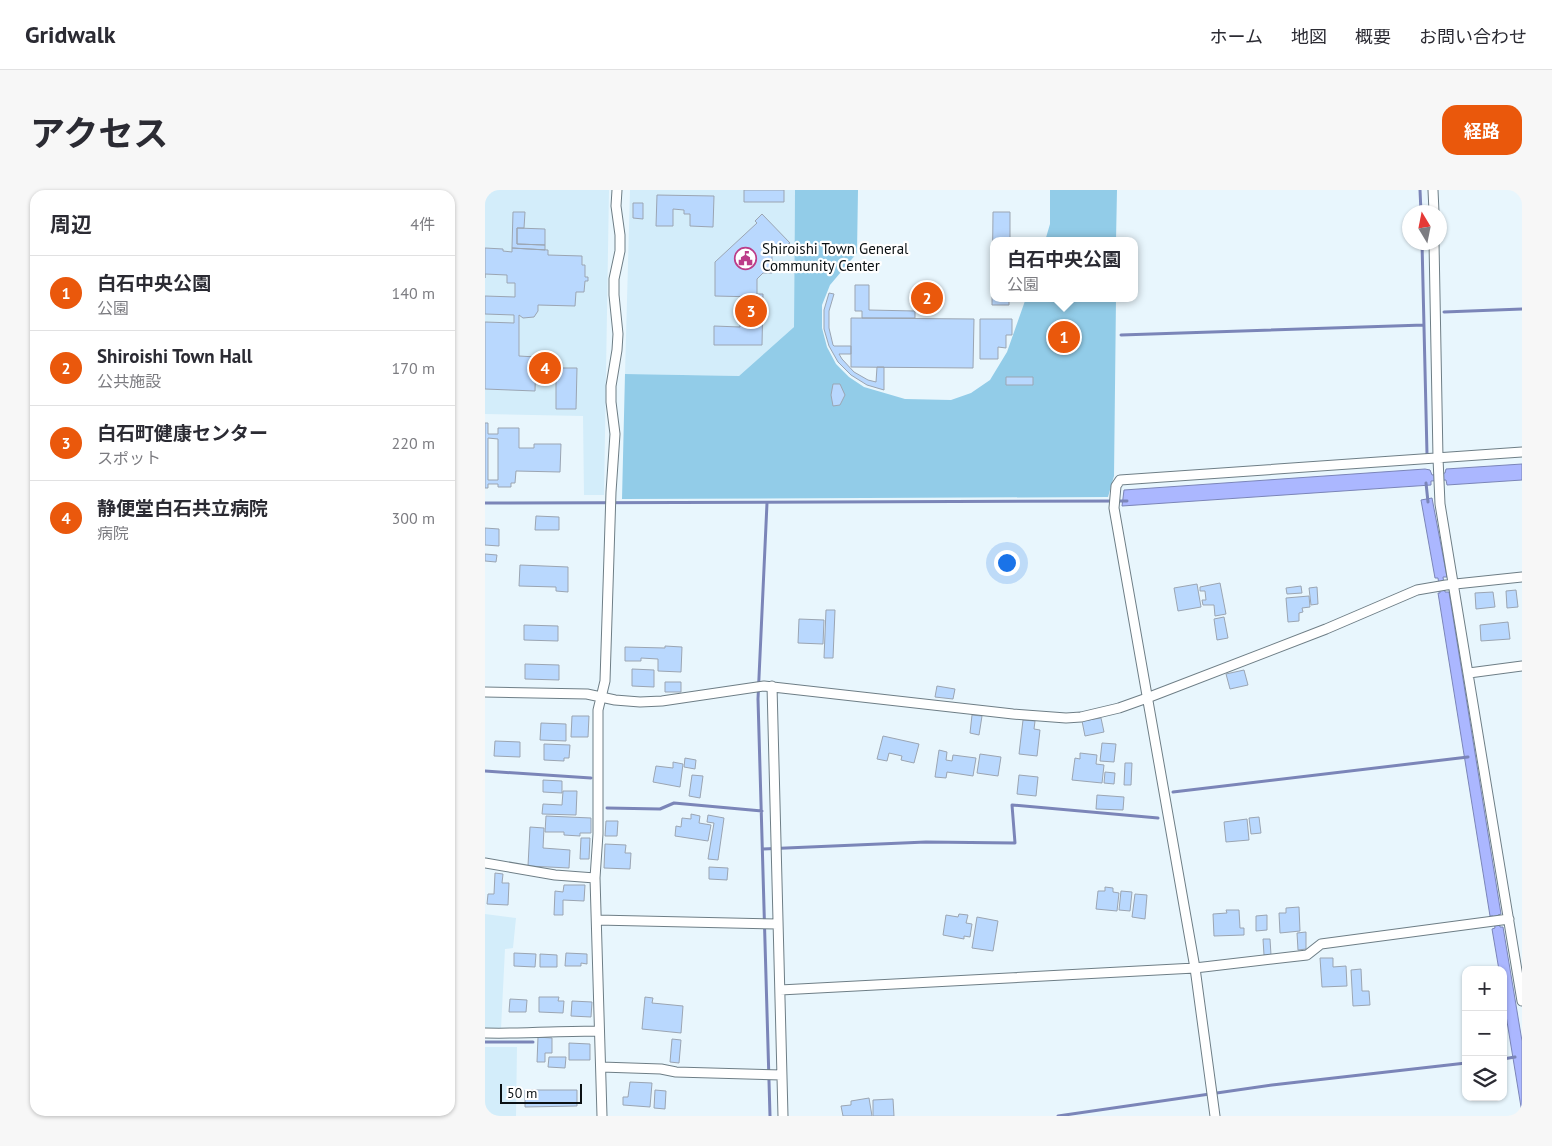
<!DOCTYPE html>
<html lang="ja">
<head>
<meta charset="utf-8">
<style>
  :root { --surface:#fff; --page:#f7f7f7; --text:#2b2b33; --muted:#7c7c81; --line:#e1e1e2; --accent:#ea580c }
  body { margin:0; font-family:"PT Sans","Noto Sans JP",sans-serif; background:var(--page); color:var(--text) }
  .controls { position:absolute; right:15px; bottom:15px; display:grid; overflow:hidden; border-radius:10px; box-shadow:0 1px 4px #0004 }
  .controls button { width:45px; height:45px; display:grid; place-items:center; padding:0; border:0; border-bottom:1px solid var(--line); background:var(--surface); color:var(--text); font:25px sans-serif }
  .compass { position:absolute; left:917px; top:15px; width:45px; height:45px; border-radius:50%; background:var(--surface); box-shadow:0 1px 4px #0004; rotate:350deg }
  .scale { position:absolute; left:15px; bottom:12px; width:82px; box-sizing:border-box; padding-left:5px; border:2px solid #0b1114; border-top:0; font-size:14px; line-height:18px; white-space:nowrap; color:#0b1114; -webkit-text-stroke:4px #fff; paint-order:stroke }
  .you { position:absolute; left:521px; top:372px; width:18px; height:18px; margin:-12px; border:4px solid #fff; border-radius:50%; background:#1a73e8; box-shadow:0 0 0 8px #1a73e833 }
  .badge { display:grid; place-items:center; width:32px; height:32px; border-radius:50%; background:var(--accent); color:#fff; font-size:16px; font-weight:700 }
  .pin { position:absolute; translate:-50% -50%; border:2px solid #fff; box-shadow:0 1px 5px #0006 }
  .popup { position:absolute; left:505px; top:47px; width:148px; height:65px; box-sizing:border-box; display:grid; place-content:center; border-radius:10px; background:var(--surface); filter:drop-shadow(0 1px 4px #0005); font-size:16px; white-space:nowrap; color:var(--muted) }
  .popup b { font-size:19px; color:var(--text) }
  .popup::after { content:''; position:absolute; left:50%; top:100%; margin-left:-10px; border:10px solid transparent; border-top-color:var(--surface) }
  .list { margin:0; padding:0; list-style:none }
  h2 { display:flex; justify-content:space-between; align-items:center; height:65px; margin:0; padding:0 20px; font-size:21px }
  h2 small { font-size:16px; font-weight:400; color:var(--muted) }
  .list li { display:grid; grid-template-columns:32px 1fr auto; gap:15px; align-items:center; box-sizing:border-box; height:75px; padding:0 20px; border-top:1px solid var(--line) }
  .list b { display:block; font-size:19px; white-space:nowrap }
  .list p { margin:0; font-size:16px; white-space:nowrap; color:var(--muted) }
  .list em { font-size:16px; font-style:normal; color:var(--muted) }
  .icon { flex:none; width:28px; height:28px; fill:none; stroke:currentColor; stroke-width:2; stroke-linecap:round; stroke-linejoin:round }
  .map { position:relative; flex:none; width:1037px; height:926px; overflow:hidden; border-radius:15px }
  header { display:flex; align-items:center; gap:30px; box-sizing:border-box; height:70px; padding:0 25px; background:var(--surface); border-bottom:1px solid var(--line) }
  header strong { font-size:24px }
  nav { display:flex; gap:28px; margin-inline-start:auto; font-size:18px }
  .intro { display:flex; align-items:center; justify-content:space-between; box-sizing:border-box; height:120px; padding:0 30px }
  h1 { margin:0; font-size:35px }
  .button { padding:12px 22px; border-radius:15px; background:var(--accent); color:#fff; font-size:18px; font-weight:700 }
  main { display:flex; gap:30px; padding:0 30px }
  aside { flex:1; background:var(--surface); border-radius:15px; box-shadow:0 1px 4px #0004 }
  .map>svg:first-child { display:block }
  .built { fill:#d3edfa }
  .green { fill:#92cce8 }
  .water { fill:#abb7ff; stroke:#7b85b8 }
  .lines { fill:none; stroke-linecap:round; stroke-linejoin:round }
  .stream { stroke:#7b85b8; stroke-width:3 }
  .building { fill:#b9d8fe; stroke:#9ba5b2; fill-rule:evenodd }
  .minor-casing { stroke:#6e7e86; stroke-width:11 }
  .minor { stroke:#fff; stroke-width:9 }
  .labels { text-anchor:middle; stroke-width:4.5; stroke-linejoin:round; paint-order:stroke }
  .poi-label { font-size:15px; fill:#0b1114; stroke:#fff; text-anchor:start }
</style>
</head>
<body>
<header>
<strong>Gridwalk</strong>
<nav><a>ホーム</a><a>地図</a><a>概要</a><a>お問い合わせ</a></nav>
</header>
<div class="intro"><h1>アクセス</h1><a class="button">経路</a></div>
<main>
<aside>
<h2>周辺<small>4件</small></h2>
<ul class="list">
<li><span class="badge">1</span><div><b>白石中央公園</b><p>公園</p></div><em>140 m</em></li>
<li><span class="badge">2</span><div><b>Shiroishi Town Hall</b><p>公共施設</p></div><em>170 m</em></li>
<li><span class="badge">3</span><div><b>白石町健康センター</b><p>スポット</p></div><em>220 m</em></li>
<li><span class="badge">4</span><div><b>静便堂白石共立病院</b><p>病院</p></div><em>300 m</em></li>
</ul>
</aside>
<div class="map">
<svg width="1037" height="926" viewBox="0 0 1037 926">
  <rect width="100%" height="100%" fill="#e8f6fd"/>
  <path class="built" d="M 0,0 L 124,0 L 119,305 L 99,305 L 98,226 L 0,224 Z
    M 145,0 L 310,0 L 309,137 L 254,186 L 140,184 Z
    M 0,724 L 31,728 L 28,758 L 20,759 L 16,839 L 0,839 Z
    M 0,857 L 32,857 L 31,926 L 0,926 Z"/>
  <path class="green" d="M 310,0 L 373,0 L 372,63 L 345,95 L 337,115 L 337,138 L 342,157 L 351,174 L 364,187 L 379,197 L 420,209 L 466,210 L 486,203 L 505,190 L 522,162 L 541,108 L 631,108 L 629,286 L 623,307 L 137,309 L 140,184 L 254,186 L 309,137 Z
    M 565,0 L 632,0 L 631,51 L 560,51 L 565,34 Z"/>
  <path class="water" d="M 1037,274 L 1037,290 L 962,295 L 961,290 L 946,291 L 946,295 L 637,316 L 639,300 L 940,279 L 945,280 L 947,285 L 960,283 L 961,279 Z
    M 947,308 L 962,387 L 958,387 L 960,402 L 964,402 L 1016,724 L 1013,725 L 1015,737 L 1018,737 L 1037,851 L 1037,923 L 1018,807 L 1018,780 L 1014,780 L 1007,739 L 1010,738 L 1008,726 L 1005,726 L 953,403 L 955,403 L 953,388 L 950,388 L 936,310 Z"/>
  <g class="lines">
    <path class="stream" d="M 935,0 L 936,22
      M 937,52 L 942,264
      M 959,122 L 1037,119
      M 636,145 L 939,135
      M 941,293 L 943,312
      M 0,313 L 642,311
      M 282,313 L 273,509 L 285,926
      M 0,581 L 106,588
      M 688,602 L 983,567
      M 122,618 L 175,619 L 189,613 L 277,621
      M 278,659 L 441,652 L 530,653 L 527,615 L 673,628
      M 0,852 L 48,852
      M 1018,869 L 1030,867
      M 573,926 L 787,895 L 981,873"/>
  </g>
  <path class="building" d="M 259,0 L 299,0 L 299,12 L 259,12 Z
    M 172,5 L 229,6 L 228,37 L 205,36 L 205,24 L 199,24 L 199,20 L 188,19 L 188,36 L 171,36 Z
    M 148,13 L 158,13 L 158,29 L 148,28 Z
    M 28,22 L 40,22 L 39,38 L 32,38 L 32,54 L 60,55 L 60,60 L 27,58 Z
    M 508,22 L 525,22 L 525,51 L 509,51 L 509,108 L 524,108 L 524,115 L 507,115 Z
    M 277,24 L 305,53 L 290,63 L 287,60 L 287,83 L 278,83 L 272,89 L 272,107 L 230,106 L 230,72 L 272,33 L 270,31 Z
    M 32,38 L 60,39 L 60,55 L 32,54 Z
    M 0,58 L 18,59 L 18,61 L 27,62 L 27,58 L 63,60 L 63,65 L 97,66 L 97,75 L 100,75 L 100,87 L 103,87 L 103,91 L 100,91 L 99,102 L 91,102 L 90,116 L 53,115 L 53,121 L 49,127 L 38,128 L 34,125 L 34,166 L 51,167 L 50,201 L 0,199 L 0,132 L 29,133 L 29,125 L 0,124 L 0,106 L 30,107 L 30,93 L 22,93 L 22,85 L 0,84 L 0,88 Z
    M 370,95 L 384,95 L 384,120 L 430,121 L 430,128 L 377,128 L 377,121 L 370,121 Z
    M 344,103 L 349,104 L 344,121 L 344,138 L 348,155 L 349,156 L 366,156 L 366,164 L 354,164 L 357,169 L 369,182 L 383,190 L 391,192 L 392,177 L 399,177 L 399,200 L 382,195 L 366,185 L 353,172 L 344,156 L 339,139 L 339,120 Z
    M 271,104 L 278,104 L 277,155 L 229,155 L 229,136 L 255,137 L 256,106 L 272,107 Z
    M 366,128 L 489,129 L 488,178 L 366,177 Z
    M 495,129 L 527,129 L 527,145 L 521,145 L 521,158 L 513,157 L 513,169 L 495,169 Z
    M 71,178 L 92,178 L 91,219 L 71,219 Z
    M 521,187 L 548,187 L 548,195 L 521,195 Z
    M 348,194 L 355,194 L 360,205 L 355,215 L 348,216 L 346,205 Z
    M 0,233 L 3,233 L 3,244 L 13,244 L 13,238 L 34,238 L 34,258 L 49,258 L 49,254 L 76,254 L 75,282 L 31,281 L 30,293 L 26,293 L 26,297 L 13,297 L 13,294 L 3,294 L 3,298 L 0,298 ZM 3,248 L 13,249 L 13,290 L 3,290 Z
    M 51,326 L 74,327 L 74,340 L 50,340 Z
    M 0,338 L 14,339 L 14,356 L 0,355 Z
    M 0,364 L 12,365 L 11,372 L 0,371 Z
    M 35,375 L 83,377 L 83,402 L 71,401 L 71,397 L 34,396 Z
    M 735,393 L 741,424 L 730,426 L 729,415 L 718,415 L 717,410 L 721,410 L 720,401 L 715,401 L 715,397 Z
    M 712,394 L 716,417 L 693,421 L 689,398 Z
    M 816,396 L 817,403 L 802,404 L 801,398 Z
    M 832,397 L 833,414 L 826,415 L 824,398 Z
    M 1031,400 L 1033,417 L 1022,418 L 1021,401 Z
    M 1008,402 L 1010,417 L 991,419 L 990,403 Z
    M 824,406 L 825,417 L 817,418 L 818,422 L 814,423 L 814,431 L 803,432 L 801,408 Z
    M 341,420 L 350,420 L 348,468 L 339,468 Z
    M 739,427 L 743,448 L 732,450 L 729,429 Z
    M 314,429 L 339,430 L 338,454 L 313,453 Z
    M 1023,432 L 1025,449 L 996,451 L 995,435 Z
    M 39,435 L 73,436 L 73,451 L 39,450 Z
    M 180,456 L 197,457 L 196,482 L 173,481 L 173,469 L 156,468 L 156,471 L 140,471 L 140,457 L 180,458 Z
    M 40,474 L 74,475 L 74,490 L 40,489 Z
    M 147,479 L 169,480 L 169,497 L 147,496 Z
    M 759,480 L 763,495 L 745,499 L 741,484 Z
    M 180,492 L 196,492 L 196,502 L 180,502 Z
    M 452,496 L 470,499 L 468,509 L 450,507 Z
    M 487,525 L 497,526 L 494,545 L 485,543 Z
    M 87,526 L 104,526 L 103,547 L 86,547 Z
    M 616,528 L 619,542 L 600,546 L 597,531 Z
    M 538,530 L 550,531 L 549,539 L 555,540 L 552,566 L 534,564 Z
    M 56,533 L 81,534 L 81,551 L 55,550 Z
    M 398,546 L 434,554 L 429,573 L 416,570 L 417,566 L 404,563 L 402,571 L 392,569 Z
    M 10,551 L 35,552 L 35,567 L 9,566 Z
    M 617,553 L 631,554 L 629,572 L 615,571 Z
    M 59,554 L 85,555 L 84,568 L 79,568 L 79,571 L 59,570 Z
    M 454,560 L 462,562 L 461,570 L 467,571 L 468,565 L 491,568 L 488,586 L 462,582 L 461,588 L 450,587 Z
    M 595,563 L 612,565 L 611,574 L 619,575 L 617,593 L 587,590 L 590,568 L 595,569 Z
    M 495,564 L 516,567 L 513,586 L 492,583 Z
    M 200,568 L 211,570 L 210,579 L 199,577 Z
    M 188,572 L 198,574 L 195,597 L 168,592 L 171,576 L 188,578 Z
    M 640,573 L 647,573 L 646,595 L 639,595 Z
    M 620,582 L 630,583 L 629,594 L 619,593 Z
    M 207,585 L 218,586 L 215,608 L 204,606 Z
    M 534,585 L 553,587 L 551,606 L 532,604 Z
    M 58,590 L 77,591 L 77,603 L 58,602 Z
    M 78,601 L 92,601 L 91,625 L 57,624 L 58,614 L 77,615 Z
    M 612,605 L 639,607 L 638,620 L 611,619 Z
    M 206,624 L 215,626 L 214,633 L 226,635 L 223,651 L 190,646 L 191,636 L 196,637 L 197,628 L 206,629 Z
    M 223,625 L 239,628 L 233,670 L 223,669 L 229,633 L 222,632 Z
    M 61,626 L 106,628 L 106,643 L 95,643 L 95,646 L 79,645 L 79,642 L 60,642 Z
    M 774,627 L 776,643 L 766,644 L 764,628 Z
    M 762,629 L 764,650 L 741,652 L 739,632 Z
    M 121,631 L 133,631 L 132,646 L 120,646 Z
    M 45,637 L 59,638 L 58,658 L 85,660 L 84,678 L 43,676 Z
    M 96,648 L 105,648 L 104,669 L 95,669 Z
    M 120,654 L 141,655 L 140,663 L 146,663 L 145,679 L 119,678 Z
    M 224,677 L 243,678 L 242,690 L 224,689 Z
    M 10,683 L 18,684 L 17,693 L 24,693 L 23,715 L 2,714 L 3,704 L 9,704 Z
    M 79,695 L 100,695 L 99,711 L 78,710 L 78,725 L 69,725 L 70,701 L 78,702 Z
    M 620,697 L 628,698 L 628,702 L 634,703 L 632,721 L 611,719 L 613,701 L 620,701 Z
    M 636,701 L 647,702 L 645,721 L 634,720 Z
    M 650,704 L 662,705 L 660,729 L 647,727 Z
    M 814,717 L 815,741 L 795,743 L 794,723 L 801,723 L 801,718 Z
    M 741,720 L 754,720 L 755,738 L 759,738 L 759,745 L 729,746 L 728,724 L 742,723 Z
    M 474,724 L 483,725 L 481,733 L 487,734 L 485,747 L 479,746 L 479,749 L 458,745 L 461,725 L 473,727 Z
    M 782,725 L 782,740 L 771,741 L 771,726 Z
    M 492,727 L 513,731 L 508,761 L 487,758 Z
    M 821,742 L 821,759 L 813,760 L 812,743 Z
    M 778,749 L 785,749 L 786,765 L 779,765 Z
    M 29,763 L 51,764 L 50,777 L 29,776 Z
    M 81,763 L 102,764 L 102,774 L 96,773 L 96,776 L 80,776 Z
    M 55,764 L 72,765 L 72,777 L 55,777 Z
    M 835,768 L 848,768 L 848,777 L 861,776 L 862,796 L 837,797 Z
    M 876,779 L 877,801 L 884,801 L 885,815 L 868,816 L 866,780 Z
    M 54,807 L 74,807 L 73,811 L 79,811 L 78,823 L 54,822 Z
    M 160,807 L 168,808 L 167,813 L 198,816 L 196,843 L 157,839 Z
    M 25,809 L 42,810 L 41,822 L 24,822 Z
    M 87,811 L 107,812 L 106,827 L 86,826 Z
    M 53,847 L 67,848 L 67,863 L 60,863 L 60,872 L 52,872 Z
    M 187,849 L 196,850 L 194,873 L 185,872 Z
    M 84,853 L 105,854 L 105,870 L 84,870 Z
    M 64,867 L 81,867 L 80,878 L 63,877 Z
    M 145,892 L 167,893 L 165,917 L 138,915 L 138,907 L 143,907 Z
    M 40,900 L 92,900 L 92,916 L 40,917 Z
    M 170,900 L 181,901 L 180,919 L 169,918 Z
    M 384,908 L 387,926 L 358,926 L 356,916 L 366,915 L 366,911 Z
    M 408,909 L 409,926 L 388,926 L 388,910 Z"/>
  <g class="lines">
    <defs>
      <path id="minor" d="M 948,0 L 949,22
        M 949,52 L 953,268 L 955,314 L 1037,811
        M 984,483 L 1037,476
        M 287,496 L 298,926
        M 0,502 L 102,504 L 130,510 L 155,512 L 177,511 L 279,496 L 528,524 L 581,528 L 596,527 L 634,518 L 662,508 L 841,439 L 932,400 L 961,395 L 1037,387
        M 0,673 L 70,685 L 110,688
        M 112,730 L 293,734
        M 295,800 L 710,778 L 822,765 L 836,754 L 1024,729
        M 0,843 C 38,844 76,841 114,841
        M 116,877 L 176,879 L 191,882 L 297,885
        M 117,926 L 110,688 L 113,644 L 113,520 L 120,491 L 126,302 L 130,244 L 126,212 L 126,196 L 132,160 L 133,144 L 129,105 L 129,89 L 135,61 L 135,45 L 131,16 L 132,0
        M 730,926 L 710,778 L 629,318 L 631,296 L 635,290 L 1037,262"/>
    </defs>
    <use href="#minor" class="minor-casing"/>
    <use href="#minor" class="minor"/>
  </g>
  <defs>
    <symbol id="civic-ring" viewBox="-11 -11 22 22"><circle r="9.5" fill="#fff" stroke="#bc3d89" stroke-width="1.5"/><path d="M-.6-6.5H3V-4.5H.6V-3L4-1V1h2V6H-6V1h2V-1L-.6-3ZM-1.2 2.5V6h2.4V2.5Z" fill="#bc3d89"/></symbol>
  </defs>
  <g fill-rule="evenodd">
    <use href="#civic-ring" x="248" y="56" width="25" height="25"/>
  </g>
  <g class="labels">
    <g class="poi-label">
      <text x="277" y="64">Shiroishi Town General<tspan x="277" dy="17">Community Center</tspan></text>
    </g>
  </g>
</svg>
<div class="controls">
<button>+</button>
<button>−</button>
<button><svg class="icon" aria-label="layers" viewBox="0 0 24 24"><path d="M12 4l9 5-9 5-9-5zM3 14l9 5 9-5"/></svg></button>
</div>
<svg class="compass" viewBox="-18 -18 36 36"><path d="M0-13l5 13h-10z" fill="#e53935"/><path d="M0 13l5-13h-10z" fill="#7c7c81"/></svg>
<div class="scale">50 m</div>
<div class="you"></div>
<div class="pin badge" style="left:579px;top:147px">1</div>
<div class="popup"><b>白石中央公園</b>公園</div>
<div class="pin badge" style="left:442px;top:108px">2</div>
<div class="pin badge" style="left:266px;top:121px">3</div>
<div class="pin badge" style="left:60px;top:178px">4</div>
</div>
</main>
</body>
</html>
